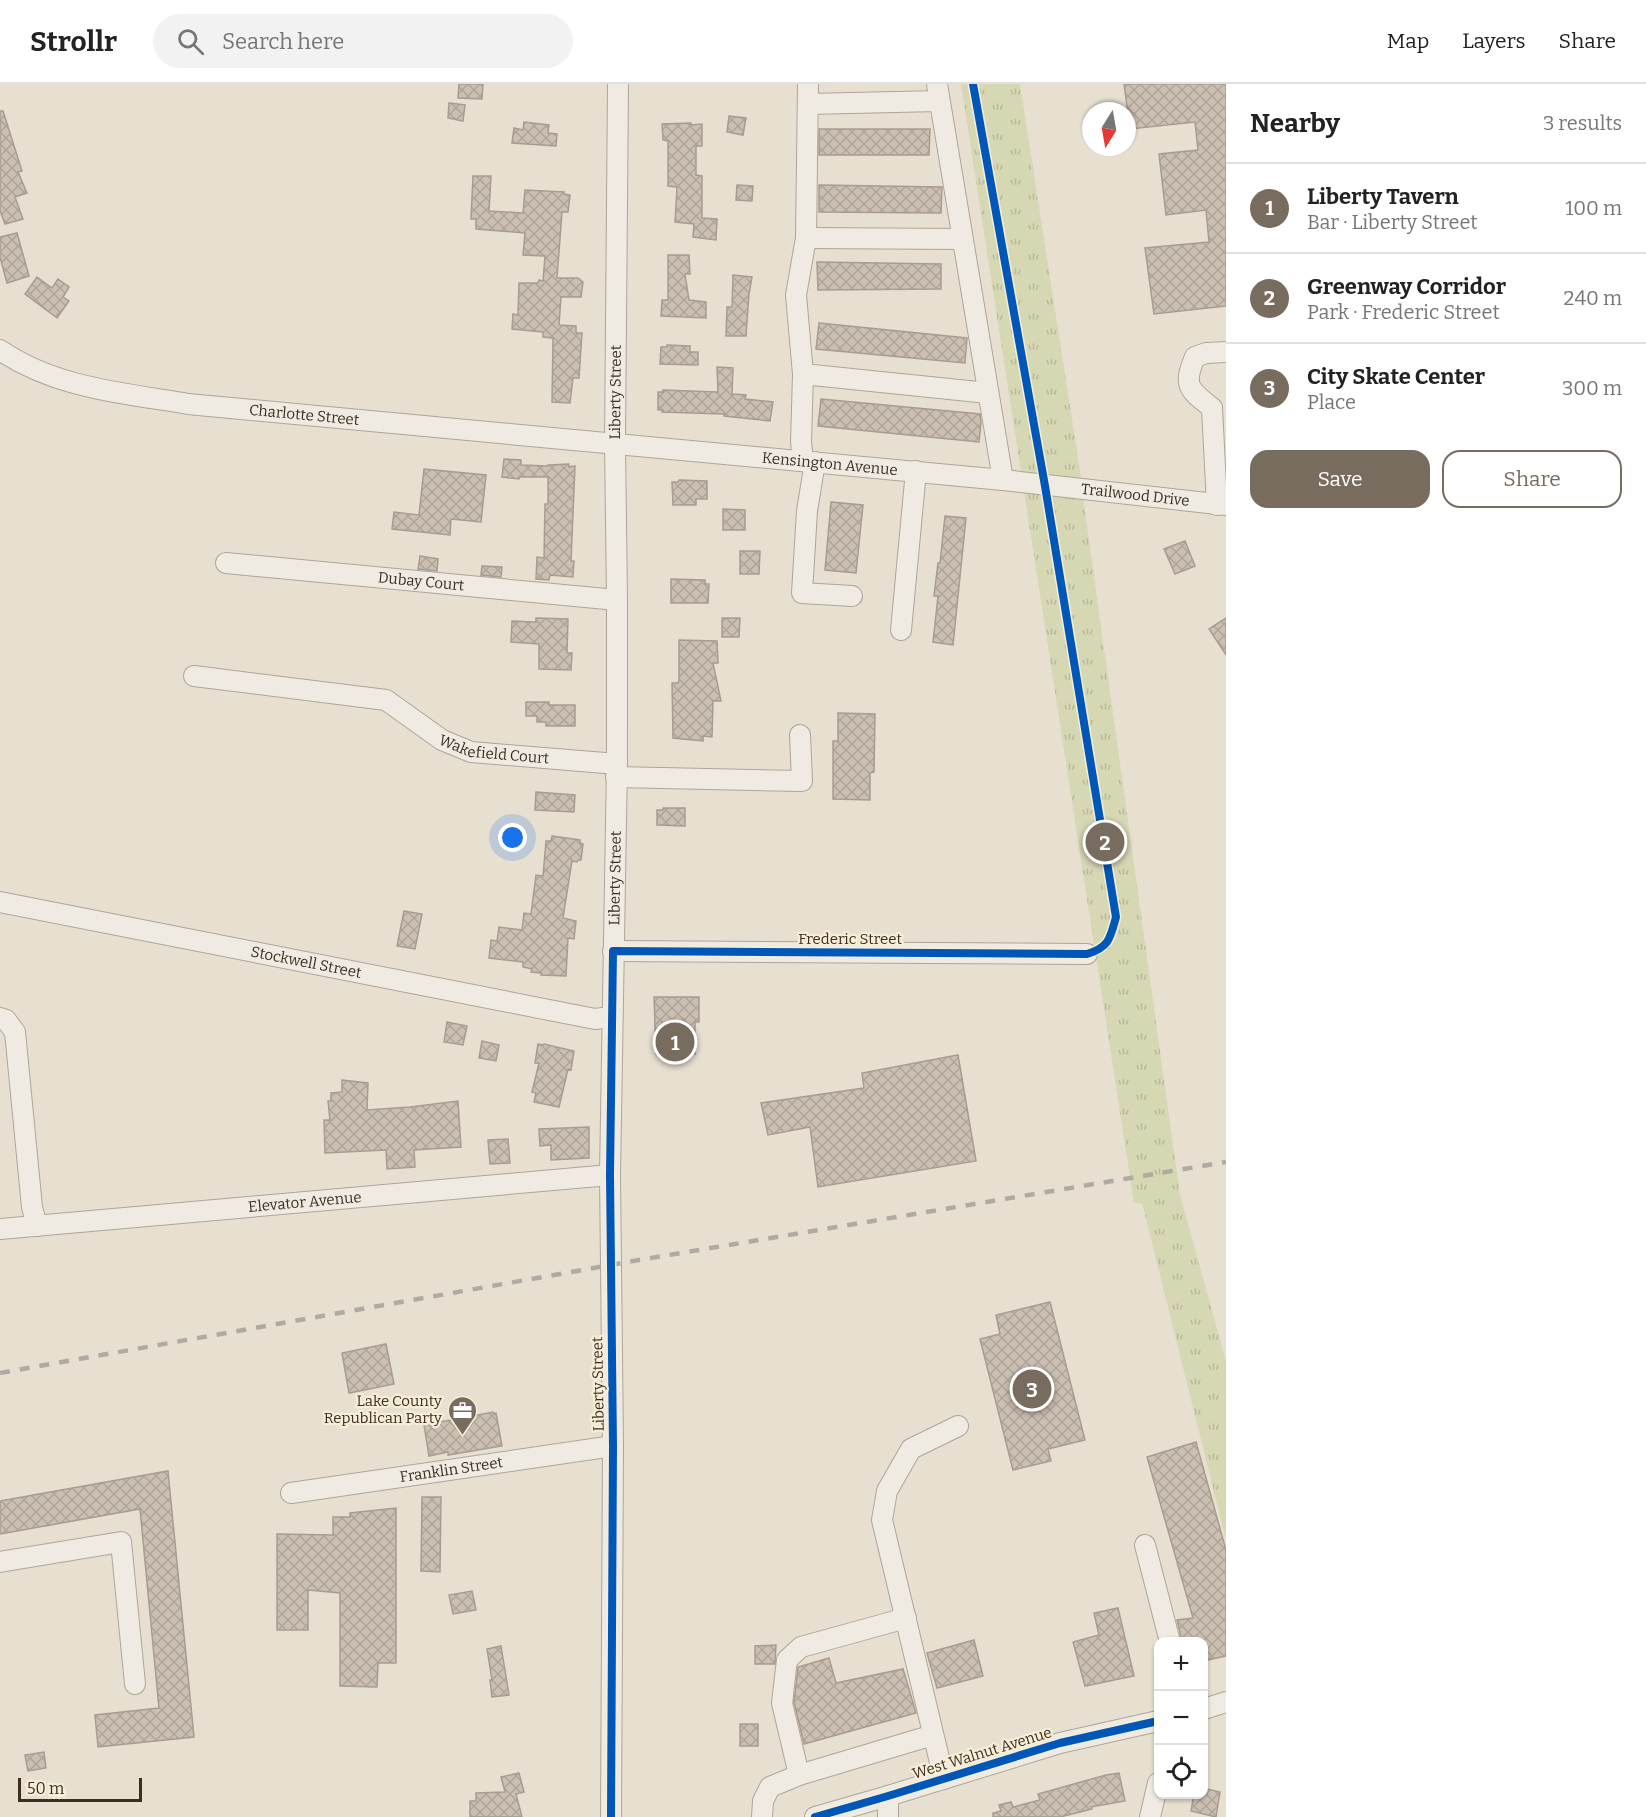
<!DOCTYPE html>
<html lang="en">
<head>
<meta charset="utf-8">
<style>
  :root { --surface:#fff; --page:#f2f2f2; --text:#222; --muted:#767676; --line:#e0e0e0; --accent:#786c5e }
  body { margin:0; font-family:Bitter,serif; background:var(--page); color:var(--text) }
  .controls { position:absolute; right:18px; bottom:18px; display:grid; overflow:hidden; border-radius:12px; box-shadow:0 2px 4px #0004 }
  .controls button { width:54px; height:54px; display:grid; place-items:center; padding:0; border:0; border-bottom:2px solid var(--line); background:var(--surface); color:var(--text); font:30px sans-serif }
  .compass { position:absolute; left:1082px; top:18px; width:54px; height:54px; border-radius:50%; background:var(--surface); box-shadow:0 2px 4px #0004; rotate:191deg }
  .scale { position:absolute; left:18px; bottom:15px; width:124px; box-sizing:border-box; padding-left:6px; border:3px solid #3d2e20; border-top:0; font-size:16px; line-height:21px; white-space:nowrap; color:#3d2e20; -webkit-text-stroke:4px #f7eed8; paint-order:stroke }
  .you { position:absolute; left:513px; top:754px; width:21px; height:21px; margin:-15px; border:4px solid #fff; border-radius:50%; background:#1a73e8; box-shadow:0 0 0 9px #1a73e833 }
  .badge { display:grid; place-items:center; width:39px; height:39px; border-radius:50%; background:var(--accent); color:#fff; font-size:20px; font-weight:700 }
  .pin { position:absolute; translate:-50% -50%; border:3px solid #fff; box-shadow:0 2px 6px #0006 }
  .list { margin:0; padding:0; list-style:none }
  h2 { display:flex; justify-content:space-between; align-items:center; height:78px; margin:0; padding:0 24px; font-size:26px }
  h2 small { font-size:20px; font-weight:400; color:var(--muted) }
  .list li { display:grid; grid-template-columns:39px 1fr auto; gap:18px; align-items:center; box-sizing:border-box; height:90px; padding:0 24px; border-top:2px solid var(--line) }
  .list b { display:block; font-size:22px; white-space:nowrap }
  .list p { margin:0; font-size:20px; white-space:nowrap; color:var(--muted) }
  .list em { font-size:20px; font-style:normal; color:var(--muted) }
  .actions { display:flex; gap:12px; padding:18px 24px }
  .actions a { flex:1; padding:14px 0; border:2px solid var(--accent); border-radius:18px; text-align:center; font-size:21px; color:var(--accent) }
  .actions .main { background:var(--accent); color:#fff }
  .icon { flex:none; width:33px; height:33px; fill:none; stroke:currentColor; stroke-width:2; stroke-linecap:round; stroke-linejoin:round }
  .map { position:relative; flex:none; width:1226px; height:1733px; overflow:hidden }
  header { display:flex; align-items:center; gap:36px; box-sizing:border-box; height:84px; padding:0 30px; background:var(--surface); border-bottom:2px solid var(--line) }
  header strong { font-size:28px }
  nav { display:flex; gap:33px; margin-inline-start:auto; font-size:21px }
  .search { width:420px; height:54px; background:var(--page); display:flex; align-items:center; gap:15px; box-sizing:border-box; padding:0 21px; border-radius:33px; color:var(--muted); font-size:22px }
  main { display:flex }
  aside { flex:1; background:var(--surface) }
  .map>svg:first-child { display:block }
  .park { fill:url(#park-tufts) }
  .building { fill:url(#building-cross-hatch); stroke:#a89c90; stroke-width:1.5 }
  .lines { fill:none; stroke-linecap:round; stroke-linejoin:round }
  .minor-casing { stroke:#ada599; stroke-width:22 }
  .minor { stroke:#efebe3; stroke-width:20 }
  .rail { stroke:#afaaa2; stroke-width:4.5; stroke-dasharray:10 10; stroke-linecap:butt }
  .cycleway-casing { stroke:#f7eed8; stroke-width:11 }
  .cycleway { stroke:#0057b8; stroke-width:8 }
  .labels { text-anchor:middle; stroke-width:4.5; stroke-linejoin:round; paint-order:stroke }
  .street-label { font-size:15px; fill:#3d2e20; stroke:#f7eed8 }
  .poi-label { font-size:15px; fill:#3d2e20; stroke:#f7eed8; text-anchor:end }
</style>
</head>
<body>
<header>
<strong>Strollr</strong>
<div class="search"><svg class="icon" aria-label="search" viewBox="0 0 24 24"><circle cx="10" cy="10" r="6"/><path d="M15 15l6 6"/></svg>Search here</div>
<nav><a>Map</a><a>Layers</a><a>Share</a></nav>
</header>
<main>
<div class="map">
<svg width="1226" height="1733" viewBox="0 0 1226 1733">
  <defs>
    <pattern id="park-tufts" width="24" height="20" patternUnits="userSpaceOnUse" patternTransform="scale(1.5)"><rect width="24" height="20" fill="#d6d7b3"/><path d="M3 7l-1-3M5 7V3M7 7l1-3M15 17l-1-3M17 17v-4M19 17l1-3" fill="none" stroke="#b9b99a"/></pattern>
    <pattern id="building-cross-hatch" width="8" height="8" patternUnits="userSpaceOnUse" patternTransform="scale(1.5)"><rect width="8" height="8" fill="#cbbfb2"/><path d="M0 0l8 8M0 8l8-8" fill="none" stroke="#afa499"/></pattern>
  </defs>
  <rect width="100%" height="100%" fill="#e7e0d1"/>
  <path class="park" d="M 961,0 L 1020,0 L 1083,406 L 1082,406 L 1180,1111 L 1226,1277 L 1226,1456 L 1142,1119 L 1134,1119 Z"/>
  <path class="building" d="M 459,0 L 483,0 L 482,15 L 458,14 Z
    M 1124,0 L 1226,0 L 1226,222 L 1154,230 L 1145,164 L 1209,158 L 1206,126 L 1166,131 L 1159,70 L 1198,66 L 1195,38 L 1130,45 Z
    M 449,19 L 465,21 L 463,37 L 448,34 Z
    M 0,27 L 3,27 L 22,87 L 18,88 L 27,109 L 15,113 L 23,135 L 5,140 L 0,127 Z
    M 729,32 L 746,34 L 743,51 L 727,48 Z
    M 524,38 L 549,41 L 548,49 L 557,50 L 556,62 L 512,59 L 514,44 L 523,46 Z
    M 691,39 L 691,41 L 702,40 L 702,62 L 696,62 L 696,91 L 702,92 L 702,134 L 717,135 L 716,156 L 693,153 L 694,140 L 675,138 L 677,103 L 668,102 L 668,57 L 663,56 L 662,40 Z
    M 819,45 L 930,45 L 929,71 L 819,71 Z
    M 473,92 L 491,92 L 489,127 L 523,129 L 525,106 L 564,108 L 564,110 L 570,111 L 568,128 L 562,128 L 557,194 L 578,194 L 583,198 L 581,213 L 561,213 L 559,241 L 576,242 L 576,249 L 582,249 L 579,294 L 573,294 L 570,319 L 552,318 L 553,254 L 543,253 L 543,248 L 512,245 L 513,230 L 518,231 L 519,199 L 538,199 L 539,196 L 543,197 L 545,172 L 523,171 L 525,149 L 476,145 L 476,135 L 471,135 Z
    M 737,101 L 753,102 L 752,117 L 736,116 Z
    M 819,101 L 942,103 L 941,129 L 819,128 Z
    M 17,149 L 29,192 L 7,199 L 0,173 L 0,153 Z
    M 668,171 L 689,171 L 690,190 L 685,190 L 689,216 L 706,218 L 706,234 L 661,232 L 662,216 L 668,216 Z
    M 817,178 L 941,180 L 941,205 L 818,206 Z
    M 733,191 L 752,193 L 749,210 L 746,252 L 726,252 L 727,223 L 732,223 Z
    M 37,193 L 52,204 L 58,195 L 69,203 L 63,213 L 69,217 L 57,234 L 25,210 Z
    M 819,239 L 967,254 L 965,279 L 816,265 Z
    M 667,261 L 690,262 L 690,268 L 698,268 L 698,281 L 660,280 L 661,263 L 667,263 Z
    M 717,283 L 733,284 L 732,310 L 746,311 L 745,315 L 773,318 L 770,337 L 724,332 L 724,330 L 662,328 L 663,326 L 658,326 L 658,308 L 663,308 L 663,306 L 718,308 Z
    M 821,315 L 980,330 L 981,338 L 979,358 L 818,342 Z
    M 504,375 L 521,376 L 521,381 L 548,382 L 548,381 L 569,380 L 569,383 L 575,382 L 571,477 L 574,477 L 573,493 L 550,491 L 549,496 L 536,495 L 537,473 L 544,474 L 545,420 L 548,420 L 548,393 L 520,393 L 519,395 L 502,393 Z
    M 424,385 L 486,391 L 481,438 L 451,435 L 450,451 L 392,445 L 394,428 L 419,431 Z
    M 679,396 L 707,397 L 707,415 L 696,415 L 696,421 L 673,421 L 672,398 L 678,398 Z
    M 831,418 L 863,421 L 856,489 L 825,486 Z
    M 723,425 L 745,426 L 745,446 L 723,446 Z
    M 945,432 L 966,434 L 953,561 L 933,558 L 938,512 L 934,512 L 938,479 L 940,479 Z
    M 1185,457 L 1195,482 L 1175,490 L 1164,465 Z
    M 740,467 L 760,467 L 759,490 L 740,490 Z
    M 420,472 L 438,475 L 437,487 L 418,485 Z
    M 482,482 L 502,483 L 501,493 L 481,491 Z
    M 671,495 L 705,496 L 705,500 L 709,500 L 708,519 L 671,519 Z
    M 536,534 L 568,535 L 567,569 L 572,569 L 571,586 L 539,585 L 539,560 L 511,558 L 512,537 L 536,538 Z
    M 722,534 L 740,534 L 739,553 L 722,553 Z
    M 1226,534 L 1226,571 L 1209,545 Z
    M 679,556 L 717,557 L 718,579 L 713,579 L 721,617 L 713,617 L 712,653 L 703,652 L 703,657 L 673,654 L 672,599 L 678,599 L 679,596 Z
    M 526,618 L 549,618 L 549,621 L 575,621 L 575,642 L 546,642 L 546,638 L 537,638 L 537,632 L 526,632 Z
    M 838,629 L 875,630 L 874,688 L 870,689 L 870,716 L 833,715 L 833,657 L 838,657 Z
    M 536,708 L 575,711 L 574,728 L 535,726 Z
    M 663,724 L 685,724 L 685,742 L 657,741 L 657,726 L 663,726 Z
    M 552,752 L 580,756 L 580,759 L 583,760 L 581,776 L 578,776 L 577,778 L 572,777 L 563,834 L 576,837 L 574,855 L 568,854 L 566,892 L 541,891 L 541,889 L 531,888 L 532,885 L 523,883 L 523,878 L 489,874 L 491,856 L 497,857 L 499,843 L 522,846 L 524,829 L 531,830 L 536,791 L 543,792 L 546,757 L 551,757 Z
    M 404,827 L 422,830 L 415,865 L 397,862 Z
    M 654,913 L 699,913 L 699,938 L 695,938 L 695,970 L 656,970 Z
    M 447,938 L 467,942 L 463,961 L 444,958 Z
    M 482,957 L 499,961 L 496,977 L 479,974 Z
    M 538,960 L 543,961 L 544,960 L 574,967 L 571,986 L 568,985 L 559,1023 L 534,1018 L 536,1009 L 532,1008 L 539,979 L 535,979 Z
    M 958,971 L 976,1077 L 818,1103 L 810,1043 L 768,1051 L 761,1019 L 864,1004 L 862,989 Z
    M 342,996 L 368,999 L 367,1026 L 410,1023 L 458,1017 L 461,1063 L 414,1066 L 415,1083 L 387,1085 L 386,1066 L 325,1069 L 324,1036 L 330,1036 L 328,1017 L 331,1017 L 331,1009 L 342,1008 Z
    M 589,1043 L 589,1074 L 551,1076 L 551,1061 L 540,1062 L 539,1045 Z
    M 508,1055 L 510,1079 L 490,1080 L 488,1056 Z
    M 1050,1218 L 1085,1356 L 1048,1365 L 1051,1377 L 1013,1386 L 980,1255 L 1000,1250 L 996,1231 Z
    M 386,1260 L 394,1300 L 349,1309 L 342,1269 Z
    M 493,1328 L 494,1330 L 496,1329 L 502,1362 L 448,1371 L 448,1368 L 429,1372 L 424,1341 Z
    M 1196,1358 L 1226,1466 L 1226,1572 L 1203,1577 L 1203,1557 L 1182,1557 L 1177,1536 L 1193,1534 L 1147,1373 Z
    M 168,1387 L 194,1653 L 98,1663 L 95,1631 L 159,1624 L 140,1425 L 0,1450 L 0,1417 Z
    M 422,1413 L 441,1413 L 440,1488 L 421,1487 Z
    M 396,1424 L 396,1579 L 378,1579 L 377,1603 L 340,1602 L 340,1509 L 308,1506 L 308,1546 L 277,1546 L 277,1450 L 333,1451 L 333,1433 L 350,1433 L 350,1429 Z
    M 472,1507 L 476,1526 L 453,1530 L 449,1511 Z
    M 1118,1524 L 1134,1592 L 1085,1602 L 1073,1558 L 1099,1551 L 1094,1529 Z
    M 974,1556 L 983,1592 L 937,1604 L 927,1569 Z
    M 776,1561 L 775,1580 L 755,1580 L 755,1562 Z
    M 501,1562 L 509,1611 L 492,1613 L 490,1596 L 492,1596 L 487,1565 Z
    M 829,1574 L 836,1599 L 903,1585 L 916,1629 L 804,1660 L 794,1618 L 798,1583 Z
    M 740,1640 L 758,1640 L 758,1662 L 740,1662 Z
    M 44,1668 L 46,1684 L 28,1687 L 25,1671 Z
    M 519,1689 L 524,1708 L 516,1710 L 522,1733 L 470,1733 L 470,1717 L 476,1717 L 476,1709 L 505,1708 L 501,1693 Z
    M 1119,1689 L 1125,1717 L 1091,1723 L 1092,1725 L 1060,1733 L 993,1733 L 993,1729 L 1001,1727 L 999,1721 L 1011,1718 L 1013,1723 L 1040,1716 L 1038,1710 L 1106,1691 Z
    M 1203,1704 L 1220,1708 L 1216,1733 L 1191,1727 L 1194,1710 L 1203,1710 Z"/>
  <g class="lines">
    <defs>
      <g id="minor">
        <path d="M 937,0 L 1003,396"/>
        <path d="M 808,20 L 939,17"/>
        <path d="M 806,154 L 962,155"/>
        <path id="s1" d="M 0,266 C 55,304 124,309 188,320 L 1003,396 L 1226,421"/>
        <path d="M 803,290 L 988,309"/>
        <path d="M 1212,324 L 1217,421"/>
        <path d="M 1212,324 C 1190,306 1182,303 1195,273 L 1206,269 L 1226,268"/>
        <path d="M 803,377 L 801,358 L 803,290 L 796,211 L 806,154 L 808,0"/>
        <path d="M 815,378 L 807,427 L 802,509 L 852,512"/>
        <path id="s2" d="M 226,479 L 617,516"/>
        <path d="M 901,546 L 916,387"/>
        <path id="s3" d="M 194,592 L 386,616 L 442,656 L 471,668 L 617,680"/>
        <path d="M 616,693 L 802,697 L 800,651"/>
        <path id="s4" d="M 0,818 L 595,935 L 611,933"/>
        <path d="M 613,867 L 1087,870"/>
        <path d="M 0,934 L 6,936 L 15,948 L 32,1123 L 37,1142"/>
        <path id="s5" d="M 0,1145 L 610,1091"/>
        <path id="s6" d="M 291,1409 L 613,1362"/>
        <path d="M 1145,1461 L 1170,1558"/>
        <path d="M 0,1478 L 121,1458 L 135,1600"/>
        <path d="M 1204,1625 L 1226,1618"/>
        <path d="M 799,1691 L 782,1619 L 787,1576 L 801,1563 L 906,1534"/>
        <path d="M 944,1695 L 882,1436 L 887,1407 L 911,1365 L 958,1342"/>
        <path id="s7" d="M 611,1733 L 613,1362 L 610,1091 L 617,680 L 617,516 L 615,359 L 618,0"/>
        <path d="M 762,1733 L 763,1717 L 770,1703 L 799,1691 L 933,1651"/>
        <path d="M 815,1733 L 888,1712 L 1060,1659 L 1158,1637"/>
        <path d="M 888,1733 L 888,1712"/>
        <path d="M 1150,1733 L 1158,1699"/>
      </g>
    </defs>
    <use href="#minor" class="minor-casing"/>
    <use href="#minor" class="minor"/>
    <path class="rail" d="M 0,1289 L 633,1177 L 1226,1078"/>
    <defs>
      <path id="cycleway" d="M 611,1733 L 613,1362 L 610,1091 L 613,867 L 1087,870 C 1109,863 1110,855 1116,833 L 1045,402 L 973,0
        M 815,1733 L 888,1712 L 1060,1659 L 1158,1637"/>
    </defs>
    <use href="#cycleway" class="cycleway-casing"/>
    <use href="#cycleway" class="cycleway"/>
  </g>
  <defs>
    <symbol id="office-pin" viewBox="-11 -11 22 30"><path d="M0 17L-7.5 6A9.5 9.5 0 1 1 7.5 6Z" fill="#786c5e" stroke="#f7eed8"/><path d="M-6-3h4V-5.5h4V-3h4V5H-6ZM-1-4.5V-3h2v-1.5ZM-6 0V1H6V0Z" fill="#fff"/></symbol>
  </defs>
  <g fill-rule="evenodd">
    <use href="#office-pin" x="446" y="1310" width="33" height="45"/>
  </g>
  <g class="labels">
    <g class="street-label">
      <text dy="5" stroke="none"><textPath href="#s7" startOffset="1425">Liberty Street</textPath></text>
      <text dy="5" stroke="none"><textPath href="#s1" startOffset="314">Charlotte Street</textPath></text>
      <text dy="5" stroke="none"><textPath href="#s1" startOffset="842">Kensington Avenue</textPath></text>
      <text dy="5" stroke="none"><textPath href="#s1" startOffset="1149">Trailwood Drive</textPath></text>
      <text dy="5" stroke="none"><textPath href="#s2" startOffset="196">Dubay Court</textPath></text>
      <text dy="5" stroke="none"><textPath href="#s3" startOffset="316">Wakefield Court</textPath></text>
      <text dy="5" stroke="none"><textPath href="#s7" startOffset="939">Liberty Street</textPath></text>
      <text x="850" y="860">Frederic Street</text>
      <text dy="5" stroke="none"><textPath href="#s4" startOffset="312">Stockwell Street</textPath></text>
      <text dy="5" stroke="none"><textPath href="#s5" startOffset="306">Elevator Avenue</textPath></text>
      <text transform="translate(598 1300) rotate(-91)" y="5">Liberty Street</text>
      <text dy="5" stroke="none"><textPath href="#s6" startOffset="162">Franklin Street</textPath></text>
      <text transform="translate(982 1669) rotate(-17)" y="5">West Walnut Avenue</text>
    </g>
    <g class="poi-label">
      <text x="442" y="1322">Lake County<tspan x="442" dy="17">Republican Party</tspan></text>
    </g>
  </g>
</svg>
<div class="controls">
<button>+</button>
<button>−</button>
<button><svg class="icon" aria-label="locate" viewBox="0 0 24 24"><circle cx="12" cy="12" r="6"/><path d="M12 2v4M12 18v4M2 12h4M18 12h4"/></svg></button>
</div>
<svg class="compass" viewBox="-18 -18 36 36"><path d="M0-13l5 13h-10z" fill="#e53935"/><path d="M0 13l5-13h-10z" fill="#767676"/></svg>
<div class="scale">50 m</div>
<div class="you"></div>
<div class="pin badge" style="left:675px;top:958px">1</div>
<div class="pin badge" style="left:1105px;top:758px">2</div>
<div class="pin badge" style="left:1032px;top:1305px">3</div>
</div>
<aside>
<h2>Nearby<small>3 results</small></h2>
<ul class="list">
<li><span class="badge">1</span><div><b>Liberty Tavern</b><p>Bar · Liberty Street</p></div><em>100 m</em></li>
<li><span class="badge">2</span><div><b>Greenway Corridor</b><p>Park · Frederic Street</p></div><em>240 m</em></li>
<li><span class="badge">3</span><div><b>City Skate Center</b><p>Place</p></div><em>300 m</em></li>
</ul>
<div class="actions"><a class="main">Save</a><a>Share</a></div>
</aside>
</main>
</body>
</html>
